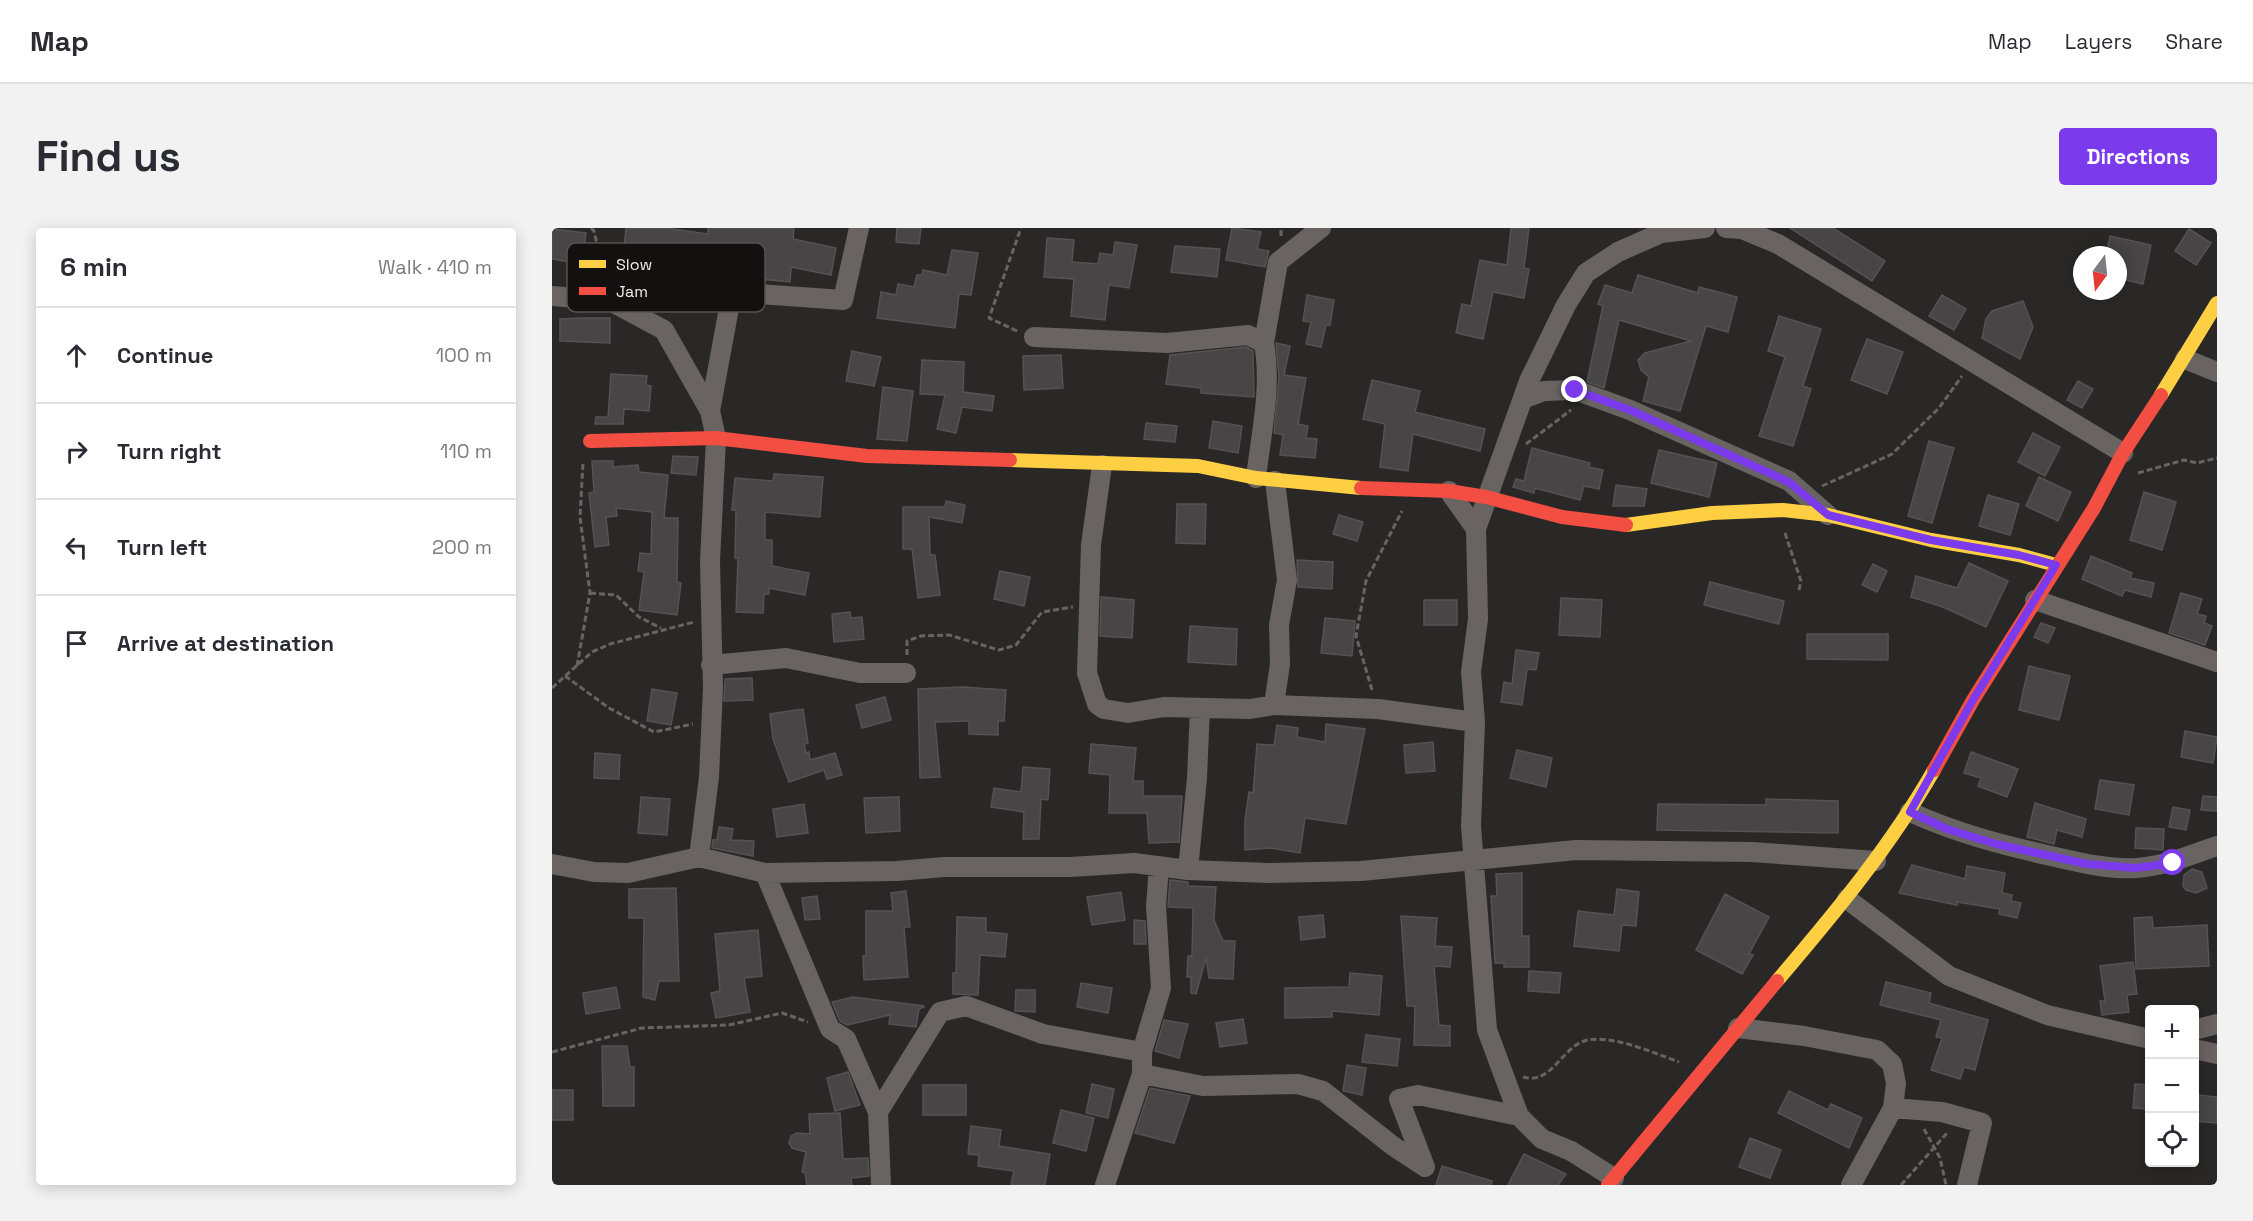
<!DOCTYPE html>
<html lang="en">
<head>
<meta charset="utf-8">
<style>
  :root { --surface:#fff; --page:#f2f2f3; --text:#2b2b33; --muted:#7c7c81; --line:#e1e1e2; --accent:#7c3aed }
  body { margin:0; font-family:"Space Grotesk",sans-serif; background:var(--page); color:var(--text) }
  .controls { position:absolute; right:18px; bottom:18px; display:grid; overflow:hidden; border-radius:6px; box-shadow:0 3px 15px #0003 }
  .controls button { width:54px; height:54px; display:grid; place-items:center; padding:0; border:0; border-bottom:2px solid var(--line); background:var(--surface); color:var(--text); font:30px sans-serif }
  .compass { position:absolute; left:1521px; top:18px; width:54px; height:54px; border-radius:50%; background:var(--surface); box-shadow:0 3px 15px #0003; rotate:195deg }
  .stop { position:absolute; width:18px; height:18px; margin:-14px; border:4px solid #7c3aed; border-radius:50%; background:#fff }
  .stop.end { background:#7c3aed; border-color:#fff; box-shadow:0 2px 6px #0008 }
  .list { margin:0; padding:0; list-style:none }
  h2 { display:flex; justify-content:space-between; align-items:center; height:78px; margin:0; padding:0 24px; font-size:26px }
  h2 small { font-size:20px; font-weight:400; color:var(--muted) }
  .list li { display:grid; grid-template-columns:39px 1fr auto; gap:18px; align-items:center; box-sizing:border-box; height:96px; padding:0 24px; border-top:2px solid var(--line) }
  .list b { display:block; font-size:22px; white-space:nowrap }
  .list em { font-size:20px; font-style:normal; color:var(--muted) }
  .icon { flex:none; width:33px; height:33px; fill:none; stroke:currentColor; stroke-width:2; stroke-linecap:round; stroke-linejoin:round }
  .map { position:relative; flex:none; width:1665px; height:957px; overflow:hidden; border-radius:6px }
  header { display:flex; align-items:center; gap:36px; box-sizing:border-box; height:84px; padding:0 30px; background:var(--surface); border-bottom:2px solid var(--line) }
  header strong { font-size:28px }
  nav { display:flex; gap:33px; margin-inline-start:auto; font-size:21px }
  .intro { display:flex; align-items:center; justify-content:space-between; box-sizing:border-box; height:144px; padding:0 36px }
  h1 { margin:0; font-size:42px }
  .button { padding:15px 27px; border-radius:6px; background:var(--accent); color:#fff; font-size:21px; font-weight:700 }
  main { display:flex; gap:36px; padding:0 36px }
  aside { flex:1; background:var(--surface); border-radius:6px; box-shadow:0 3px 15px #0003 }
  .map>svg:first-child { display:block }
  .building { fill:#474546; stroke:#545253; stroke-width:1.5 }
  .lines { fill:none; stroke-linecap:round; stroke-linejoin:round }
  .path { stroke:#686462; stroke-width:3; stroke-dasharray:6 3; stroke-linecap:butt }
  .street { stroke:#696462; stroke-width:20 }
  .slow { stroke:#ffcf43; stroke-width:14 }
  .jam { stroke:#f24e42; stroke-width:14 }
  .route { stroke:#7c3aed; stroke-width:8 }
  .key { fill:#131110; stroke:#555351; stroke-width:1.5 }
  .key-label { font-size:16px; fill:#eeedea }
</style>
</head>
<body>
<header>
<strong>Map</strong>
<nav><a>Map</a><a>Layers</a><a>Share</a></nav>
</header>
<div class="intro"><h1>Find us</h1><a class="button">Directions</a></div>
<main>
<aside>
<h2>6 min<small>Walk · 410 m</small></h2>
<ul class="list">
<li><svg class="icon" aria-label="ahead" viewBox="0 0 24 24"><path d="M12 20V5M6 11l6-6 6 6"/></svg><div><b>Continue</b></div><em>100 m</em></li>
<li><svg class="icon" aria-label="right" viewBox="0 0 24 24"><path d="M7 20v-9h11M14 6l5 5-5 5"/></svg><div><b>Turn right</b></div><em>110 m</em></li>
<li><svg class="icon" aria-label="left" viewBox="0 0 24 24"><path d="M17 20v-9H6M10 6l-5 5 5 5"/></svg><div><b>Turn left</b></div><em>200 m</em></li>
<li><svg class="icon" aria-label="arrive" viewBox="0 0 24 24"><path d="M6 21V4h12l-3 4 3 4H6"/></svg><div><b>Arrive at destination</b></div></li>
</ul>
</aside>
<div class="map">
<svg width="1665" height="957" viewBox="0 0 1665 957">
  <rect width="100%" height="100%" fill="#2a2826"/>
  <path class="building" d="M 74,0 L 113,0 L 156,6 L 156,0 L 242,0 L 241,11 L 284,20 L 279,47 L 239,39 L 238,54 L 199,50 L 200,42 L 159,37 L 156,70 L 110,64 L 113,34 L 71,30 Z
    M 345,0 L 369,0 L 367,16 L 344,14 Z
    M 680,0 L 709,4 L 705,21 L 717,23 L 713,39 L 674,32 Z
    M 959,0 L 977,0 L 972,40 L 977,41 L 972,70 L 941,64 L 931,111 L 904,105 L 910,76 L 919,78 L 928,32 L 955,37 Z
    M 1238,0 L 1281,0 L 1333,33 L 1320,53 Z
    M 0,1 L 34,5 L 30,36 L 0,31 Z
    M 1637,1 L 1659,15 L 1644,37 L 1623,23 Z
    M 1558,8 L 1599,17 L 1591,56 L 1566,50 L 1566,27 L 1554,27 Z
    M 495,10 L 522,12 L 520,34 L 546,36 L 548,25 L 561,27 L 563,14 L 585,17 L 577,60 L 557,57 L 553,92 L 519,88 L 522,51 L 492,49 Z
    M 623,18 L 668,21 L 665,49 L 619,44 Z
    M 400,22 L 426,25 L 419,67 L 407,66 L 403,100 L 325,90 L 329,64 L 344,67 L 346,56 L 362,59 L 365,47 L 370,47 L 371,42 L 395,47 Z
    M 1086,47 L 1146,65 L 1147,59 L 1185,69 L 1176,104 L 1154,98 L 1128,183 L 1091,173 L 1097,149 L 1089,142 L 1086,132 L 1093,125 L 1139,113 L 1067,92 L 1052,160 L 1035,154 L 1051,78 L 1046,76 L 1053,57 L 1080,65 Z
    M 755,67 L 782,72 L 778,97 L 774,97 L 769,119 L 754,116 L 759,94 L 751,93 Z
    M 1390,67 L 1414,81 L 1402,102 L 1377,88 Z
    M 1471,73 L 1481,99 L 1468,131 L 1430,110 L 1434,91 L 1440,83 Z
    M 1227,88 L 1269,101 L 1251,158 L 1259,161 L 1241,218 L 1207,208 L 1233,129 L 1216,123 Z
    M 31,90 L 58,90 L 58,115 L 8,113 L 8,91 Z
    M 1315,111 L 1351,124 L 1335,166 L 1299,152 Z
    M 724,115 L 738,118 L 732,147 L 754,150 L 746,196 L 756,198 L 754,210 L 765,211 L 763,230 L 728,227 L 731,207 L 722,205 L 727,149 Z
    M 694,119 L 701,123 L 702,169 L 649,165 L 649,160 L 614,156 L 618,127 Z
    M 300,123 L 329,129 L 322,158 L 294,153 Z
    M 509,127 L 511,160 L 472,162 L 471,128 Z
    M 370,132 L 412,134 L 411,164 L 442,168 L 440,183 L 410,179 L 404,205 L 385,201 L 393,167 L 368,166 Z
    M 59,146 L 95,148 L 94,157 L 99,158 L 97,183 L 72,181 L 71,196 L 43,196 L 44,189 L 56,189 Z
    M 820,152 L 868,163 L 863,184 L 933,201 L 928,223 L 861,206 L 856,243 L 828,239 L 833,196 L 811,191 Z
    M 1526,153 L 1541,161 L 1530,180 L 1515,172 Z
    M 331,159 L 361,163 L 355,213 L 325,211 Z
    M 661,193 L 690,198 L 686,225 L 657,220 Z
    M 594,195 L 625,198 L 623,214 L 592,211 Z
    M 1481,205 L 1508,219 L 1493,248 L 1466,234 Z
    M 1377,213 L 1402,220 L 1380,295 L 1356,288 Z
    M 980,220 L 1038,235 L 1037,239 L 1051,242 L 1047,261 L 1032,258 L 1028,272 L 983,260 L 982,265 L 961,259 L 964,251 L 972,253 Z
    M 1107,222 L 1165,235 L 1157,269 L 1099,255 Z
    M 121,228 L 146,229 L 144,247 L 119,245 Z
    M 40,233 L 61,233 L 61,239 L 86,237 L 87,244 L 116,247 L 112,290 L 126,290 L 125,354 L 129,355 L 125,387 L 87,382 L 92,344 L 86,343 L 88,325 L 99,326 L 100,284 L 64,280 L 65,288 L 54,289 L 57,317 L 43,319 L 37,265 L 42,264 Z
    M 222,246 L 271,249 L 268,289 L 213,284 L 213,312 L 220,312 L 220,338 L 257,345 L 253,367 L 217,360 L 217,366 L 212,366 L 211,385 L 184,384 L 186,330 L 183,330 L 184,282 L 180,282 L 183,250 L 221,253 Z
    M 1487,249 L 1519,264 L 1506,293 L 1474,278 Z
    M 1064,257 L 1095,261 L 1092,278 L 1061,278 Z
    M 1592,264 L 1624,274 L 1610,322 L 1578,312 Z
    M 1436,267 L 1467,276 L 1458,307 L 1427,298 Z
    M 394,273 L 413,277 L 410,295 L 377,289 L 378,327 L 383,327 L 388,367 L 366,370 L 360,321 L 351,321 L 351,279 L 393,279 Z
    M 625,276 L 654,276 L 653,316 L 624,315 Z
    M 787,287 L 811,294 L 805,313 L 781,306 Z
    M 1539,328 L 1580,345 L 1578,350 L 1602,355 L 1599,369 L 1573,362 L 1570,368 L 1530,351 Z
    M 745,332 L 781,334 L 780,361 L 746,359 Z
    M 1417,335 L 1456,353 L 1434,399 L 1391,379 L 1359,369 L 1364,348 L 1405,360 Z
    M 1321,336 L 1335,343 L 1325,364 L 1310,357 Z
    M 448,343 L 478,349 L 472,378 L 442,371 Z
    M 1158,354 L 1232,373 L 1227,396 L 1152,377 Z
    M 1629,365 L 1650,371 L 1645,386 L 1654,388 L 1652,395 L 1660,398 L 1653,417 L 1617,405 Z
    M 549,369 L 582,372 L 580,410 L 548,408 Z
    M 1009,370 L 1050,372 L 1048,409 L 1007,407 Z
    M 872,372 L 905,372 L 905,397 L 872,397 Z
    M 298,384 L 299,390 L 310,389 L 312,411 L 282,414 L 280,386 Z
    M 773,390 L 803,393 L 800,428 L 769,425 Z
    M 1489,395 L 1503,400 L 1496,415 L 1482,409 Z
    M 638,398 L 685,401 L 684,437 L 636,434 Z
    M 1255,406 L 1336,406 L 1336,432 L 1255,431 Z
    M 964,422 L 987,425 L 984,442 L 975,441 L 970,477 L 949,474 L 952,454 L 960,456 Z
    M 1477,438 L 1518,448 L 1507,492 L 1467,482 Z
    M 200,450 L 201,472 L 172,473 L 173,451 Z
    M 411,459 L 454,462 L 452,493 L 446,493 L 446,507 L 417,506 L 417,493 L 383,494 L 388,549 L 368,550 L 366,461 Z
    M 100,461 L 125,465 L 119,497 L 95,493 Z
    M 333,469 L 339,492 L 310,500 L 304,477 Z
    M 251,481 L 256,515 L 252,516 L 254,525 L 257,524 L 258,532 L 283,525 L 290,547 L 275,551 L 272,542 L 237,554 L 221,511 L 218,486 Z
    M 774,496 L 813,501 L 794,596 L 753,590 L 748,625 L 718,620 L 693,622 L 693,592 L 697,564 L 701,565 L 705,516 L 722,517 L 725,497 L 746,500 L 745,509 L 773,514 Z
    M 1633,503 L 1665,509 L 1661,535 L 1629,529 Z
    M 881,514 L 883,543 L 854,545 L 852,517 Z
    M 539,516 L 584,520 L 581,553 L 591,553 L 591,568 L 630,568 L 627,614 L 597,615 L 595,585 L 557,585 L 558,547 L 537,545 Z
    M 965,522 L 1000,530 L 994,559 L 958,550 Z
    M 1419,524 L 1466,541 L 1455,569 L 1426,558 L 1429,550 L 1412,545 Z
    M 43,525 L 68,527 L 67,551 L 42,550 Z
    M 471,539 L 498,541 L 496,572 L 489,571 L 487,611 L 471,611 L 472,584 L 439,579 L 442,560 L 469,564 Z
    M 1548,552 L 1582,557 L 1577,587 L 1543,581 Z
    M 1651,568 L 1665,569 L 1665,583 L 1649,582 Z
    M 89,569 L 118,571 L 115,607 L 86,605 Z
    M 347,569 L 348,603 L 314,605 L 312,570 Z
    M 1214,571 L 1286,573 L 1286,605 L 1105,602 L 1106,576 L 1214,577 Z
    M 1483,575 L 1534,591 L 1530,609 L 1505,602 L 1502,616 L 1475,609 Z
    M 252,576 L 256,605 L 225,609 L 221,581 Z
    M 1621,579 L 1638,582 L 1634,602 L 1617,599 Z
    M 167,599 L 181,601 L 179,612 L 202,613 L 201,628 L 160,620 L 161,612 L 165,612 Z
    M 1584,600 L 1612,601 L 1611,622 L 1583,620 Z
    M 1360,637 L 1413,651 L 1415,638 L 1453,645 L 1450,665 L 1460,667 L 1459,673 L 1469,675 L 1465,690 L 1447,686 L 1448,681 L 1405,674 L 1405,677 L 1347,665 Z
    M 1640,641 L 1650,644 L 1655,660 L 1644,665 L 1634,662 L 1631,658 L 1632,647 Z
    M 970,645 L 970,708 L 977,708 L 977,739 L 952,739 L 952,735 L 943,735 L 939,668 L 945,668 L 944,646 Z
    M 618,652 L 636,654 L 636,658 L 664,659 L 662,692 L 671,713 L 683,713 L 681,751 L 657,750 L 654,730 L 644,766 L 639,765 L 639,749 L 635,749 L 636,728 L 640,728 L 641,680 L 616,679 Z
    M 124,660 L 127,753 L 107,753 L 103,772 L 91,769 L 92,690 L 77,690 L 77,661 Z
    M 1065,661 L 1087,664 L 1084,698 L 1070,697 L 1067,723 L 1022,718 L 1026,683 L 1062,687 Z
    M 354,663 L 358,699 L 352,699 L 356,749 L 312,752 L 311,728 L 314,728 L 314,683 L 341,683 L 339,665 Z
    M 569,664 L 573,692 L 540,697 L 535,669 Z
    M 1173,666 L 1217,689 L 1197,726 L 1201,727 L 1190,746 L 1144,722 Z
    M 265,668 L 268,691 L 253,692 L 250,670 Z
    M 771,687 L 773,709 L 749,712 L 747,689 Z
    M 849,688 L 885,690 L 883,718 L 900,719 L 898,739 L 882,738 L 887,797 L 898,798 L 898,818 L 862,817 L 863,778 L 855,778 Z
    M 405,689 L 434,690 L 434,704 L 455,706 L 453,729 L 428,727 L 426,767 L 401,766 L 401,745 L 404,745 Z
    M 1600,689 L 1601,700 L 1655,697 L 1657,738 L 1584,741 L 1582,690 Z
    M 582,692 L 593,693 L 594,716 L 582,716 Z
    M 206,702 L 210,748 L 192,750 L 198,784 L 164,790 L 159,765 L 168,763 L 163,706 Z
    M 1581,734 L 1585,766 L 1575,767 L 1577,784 L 1550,787 L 1548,773 L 1553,773 L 1548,738 Z
    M 977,743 L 1009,745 L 1007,765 L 976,763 Z
    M 798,745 L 830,748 L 827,787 L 780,783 L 780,789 L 733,790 L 733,760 L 797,759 Z
    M 1334,754 L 1379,765 L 1377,775 L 1436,792 L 1423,842 L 1412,839 L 1408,851 L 1379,842 L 1390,810 L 1384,809 L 1389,792 L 1328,777 Z
    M 529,755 L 560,760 L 556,785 L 525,779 Z
    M 64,759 L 68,780 L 34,786 L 31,765 Z
    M 464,762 L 483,762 L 483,784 L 463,783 Z
    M 301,769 L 372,778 L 372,779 L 367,781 L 364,799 L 337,796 L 338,787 L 295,797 L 288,793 L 280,774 Z
    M 691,791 L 695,815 L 668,819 L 664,795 Z
    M 612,792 L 636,796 L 627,830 L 603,823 Z
    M 814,807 L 848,811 L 845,838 L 810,834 Z
    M 50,818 L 75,818 L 78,839 L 82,839 L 82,878 L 51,878 Z
    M 795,837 L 814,840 L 810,867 L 791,863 Z
    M 296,844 L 308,877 L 283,883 L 275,850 Z
    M 540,856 L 562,861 L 556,890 L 534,885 Z
    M 1583,856 L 1598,857 L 1598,881 L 1581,880 Z
    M 371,857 L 414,857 L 414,887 L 371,887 Z
    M 598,860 L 638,868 L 622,915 L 583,905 Z
    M 0,862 L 21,862 L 21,892 L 0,892 Z
    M 1237,863 L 1276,882 L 1279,876 L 1310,890 L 1297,920 L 1226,885 Z
    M 1646,867 L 1665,869 L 1665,895 L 1643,893 Z
    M 509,882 L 542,890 L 534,923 L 501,915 Z
    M 288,885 L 291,931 L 316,930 L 317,948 L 299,950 L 300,957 L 255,957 L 253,945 L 250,944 L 254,924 L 240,920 L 237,915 L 239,908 L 245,905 L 258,906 L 257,886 Z
    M 419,898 L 449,902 L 447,918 L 498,926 L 493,957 L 459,957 L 462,943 L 426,938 L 427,927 L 416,926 Z
    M 1198,910 L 1229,922 L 1218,950 L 1187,939 Z
    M 972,926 L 1014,946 L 1006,957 L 956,957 Z
    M 890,938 L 940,953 L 939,957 L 884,957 Z"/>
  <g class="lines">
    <path class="path" d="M 39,0 L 42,3 L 54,54
      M 729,8 L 729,0
      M 465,103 L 437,90 L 469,0
      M 974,216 L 1019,182
      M 1586,245 L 1632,232 L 1645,235 L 1665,230
      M 1270,258 L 1340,226 L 1387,180 L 1410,148
      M 1233,305 L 1249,353 L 1247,362
      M 38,365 L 64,367 L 87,389 L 109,400
      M 355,427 L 355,413 L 369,408 L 397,407 L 447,422 L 464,417 L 490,384 L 521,379
      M 25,438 L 38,365 L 28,289 L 31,234
      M 13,448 L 57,480 L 102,504 L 141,496
      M 0,460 L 40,424 L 58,416 L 142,394
      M 820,462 L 804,408 L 814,353 L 850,283
      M 0,824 L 90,800 L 177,797 L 230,785 L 256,794
      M 971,849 C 999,857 1009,821 1032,813 C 1057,805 1102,825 1127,834
      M 1372,901 L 1388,930 L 1394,957
      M 1349,957 L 1396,904"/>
    <path class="street" d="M 307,0 L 291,72 L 180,64 L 158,183 L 164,210 L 158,334 L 161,460 L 157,549 L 147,629 L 213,645 L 278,801 L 294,811 L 326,884 L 329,957
      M 1174,0 L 1190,1 L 1226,16 L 1571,225
      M 0,68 L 58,73 L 112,102 L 158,183
      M 482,109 L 615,115 L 696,107 L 712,115 C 720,160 709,205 704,250
      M 712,115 L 726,34 L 769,0
      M 1633,131 L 1665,144
      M 971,171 L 992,163 L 1023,162 L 1078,182 L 1237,253 L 1276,287
      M 550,237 L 539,317 L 535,445 L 545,476 L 552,481 L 576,485 L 612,479 L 698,481 L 722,477 L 826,481 L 923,494
      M 897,263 L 924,301
      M 1483,372 L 1665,434
      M 159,437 L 234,430 L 308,445 L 354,445
      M 722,477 L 728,436 L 727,397 L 735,352 L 723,253
      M 1358,584 C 1404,605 1450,617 1499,628 C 1526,634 1557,642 1585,640 C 1614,638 1638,627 1665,618
      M 0,636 L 42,644 L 76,645 L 147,629
      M 636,642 L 645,550 L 648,480
      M 213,645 L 345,643 L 392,639 L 518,639 L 582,635 L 636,642 L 717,645 L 809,643 L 1024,622 L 1200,624 L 1324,633
      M 1295,671 L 1397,748 L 1495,787 L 1598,811
      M 1186,800 L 1252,808 L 1325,822 L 1340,836 L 1344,855 L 1341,880 L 1299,957
      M 1642,802 L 1665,796
      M 1642,821 L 1665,826
      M 590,846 L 651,858 L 746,856 L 771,863 L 841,918 L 873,939
      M 1341,880 L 1390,884 L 1430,895 L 1415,957
      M 326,884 L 388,784 L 414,778 L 491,806 L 590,824
      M 873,939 L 847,871 L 866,867 L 967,888
      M 1062,950 L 1019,923 L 990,911 L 967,888 L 935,802 L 919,598 L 923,494 L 919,444 L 926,391 L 924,301 L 977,153 L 1014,77 L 1034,45 L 1066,24 L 1109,5 L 1153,0
      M 553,957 L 590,846 L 590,824 L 609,760 L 604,678 L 607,638"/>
    <path class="slow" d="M 1609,167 L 1665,75
      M 458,232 L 646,238 L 704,250 L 809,260
      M 1074,297 L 1160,285 L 1231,282 L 1276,287 L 1379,312 L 1467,327 L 1504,337
      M 1225,753 C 1282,686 1338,619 1382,542"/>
    <path class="jam" d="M 38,213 L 164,210 L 315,228 L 458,232
      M 809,260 L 897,263 L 934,269 L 1010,289 L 1074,297
      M 1382,542 L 1421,472 L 1542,280 L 1571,225 L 1609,167
      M 1056,957 L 1225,753"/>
  </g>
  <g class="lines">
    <path class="route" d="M 1023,162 L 1078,182 L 1237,254 L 1276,287 L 1379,312 L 1467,327 L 1504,337 L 1421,472 L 1358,584 L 1395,601 L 1444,616 L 1535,636 L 1584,640 L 1621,635"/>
  </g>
  <rect x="15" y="15" width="198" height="69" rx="9" class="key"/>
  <rect x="27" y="32" width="27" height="8" fill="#ffcf43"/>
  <rect x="27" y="59" width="27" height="8" fill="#f24e42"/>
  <g class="key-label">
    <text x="64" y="42">Slow</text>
    <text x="64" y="69">Jam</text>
  </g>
</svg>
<div class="controls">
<button>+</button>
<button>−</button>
<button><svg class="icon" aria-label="locate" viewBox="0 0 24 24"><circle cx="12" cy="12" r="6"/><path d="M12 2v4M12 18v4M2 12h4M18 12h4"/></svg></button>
</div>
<svg class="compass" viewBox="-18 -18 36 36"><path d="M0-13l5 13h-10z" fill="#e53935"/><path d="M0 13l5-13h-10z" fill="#7c7c81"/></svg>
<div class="stop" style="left:1621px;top:635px"></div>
<div class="stop end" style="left:1023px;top:162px"></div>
</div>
</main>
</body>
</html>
